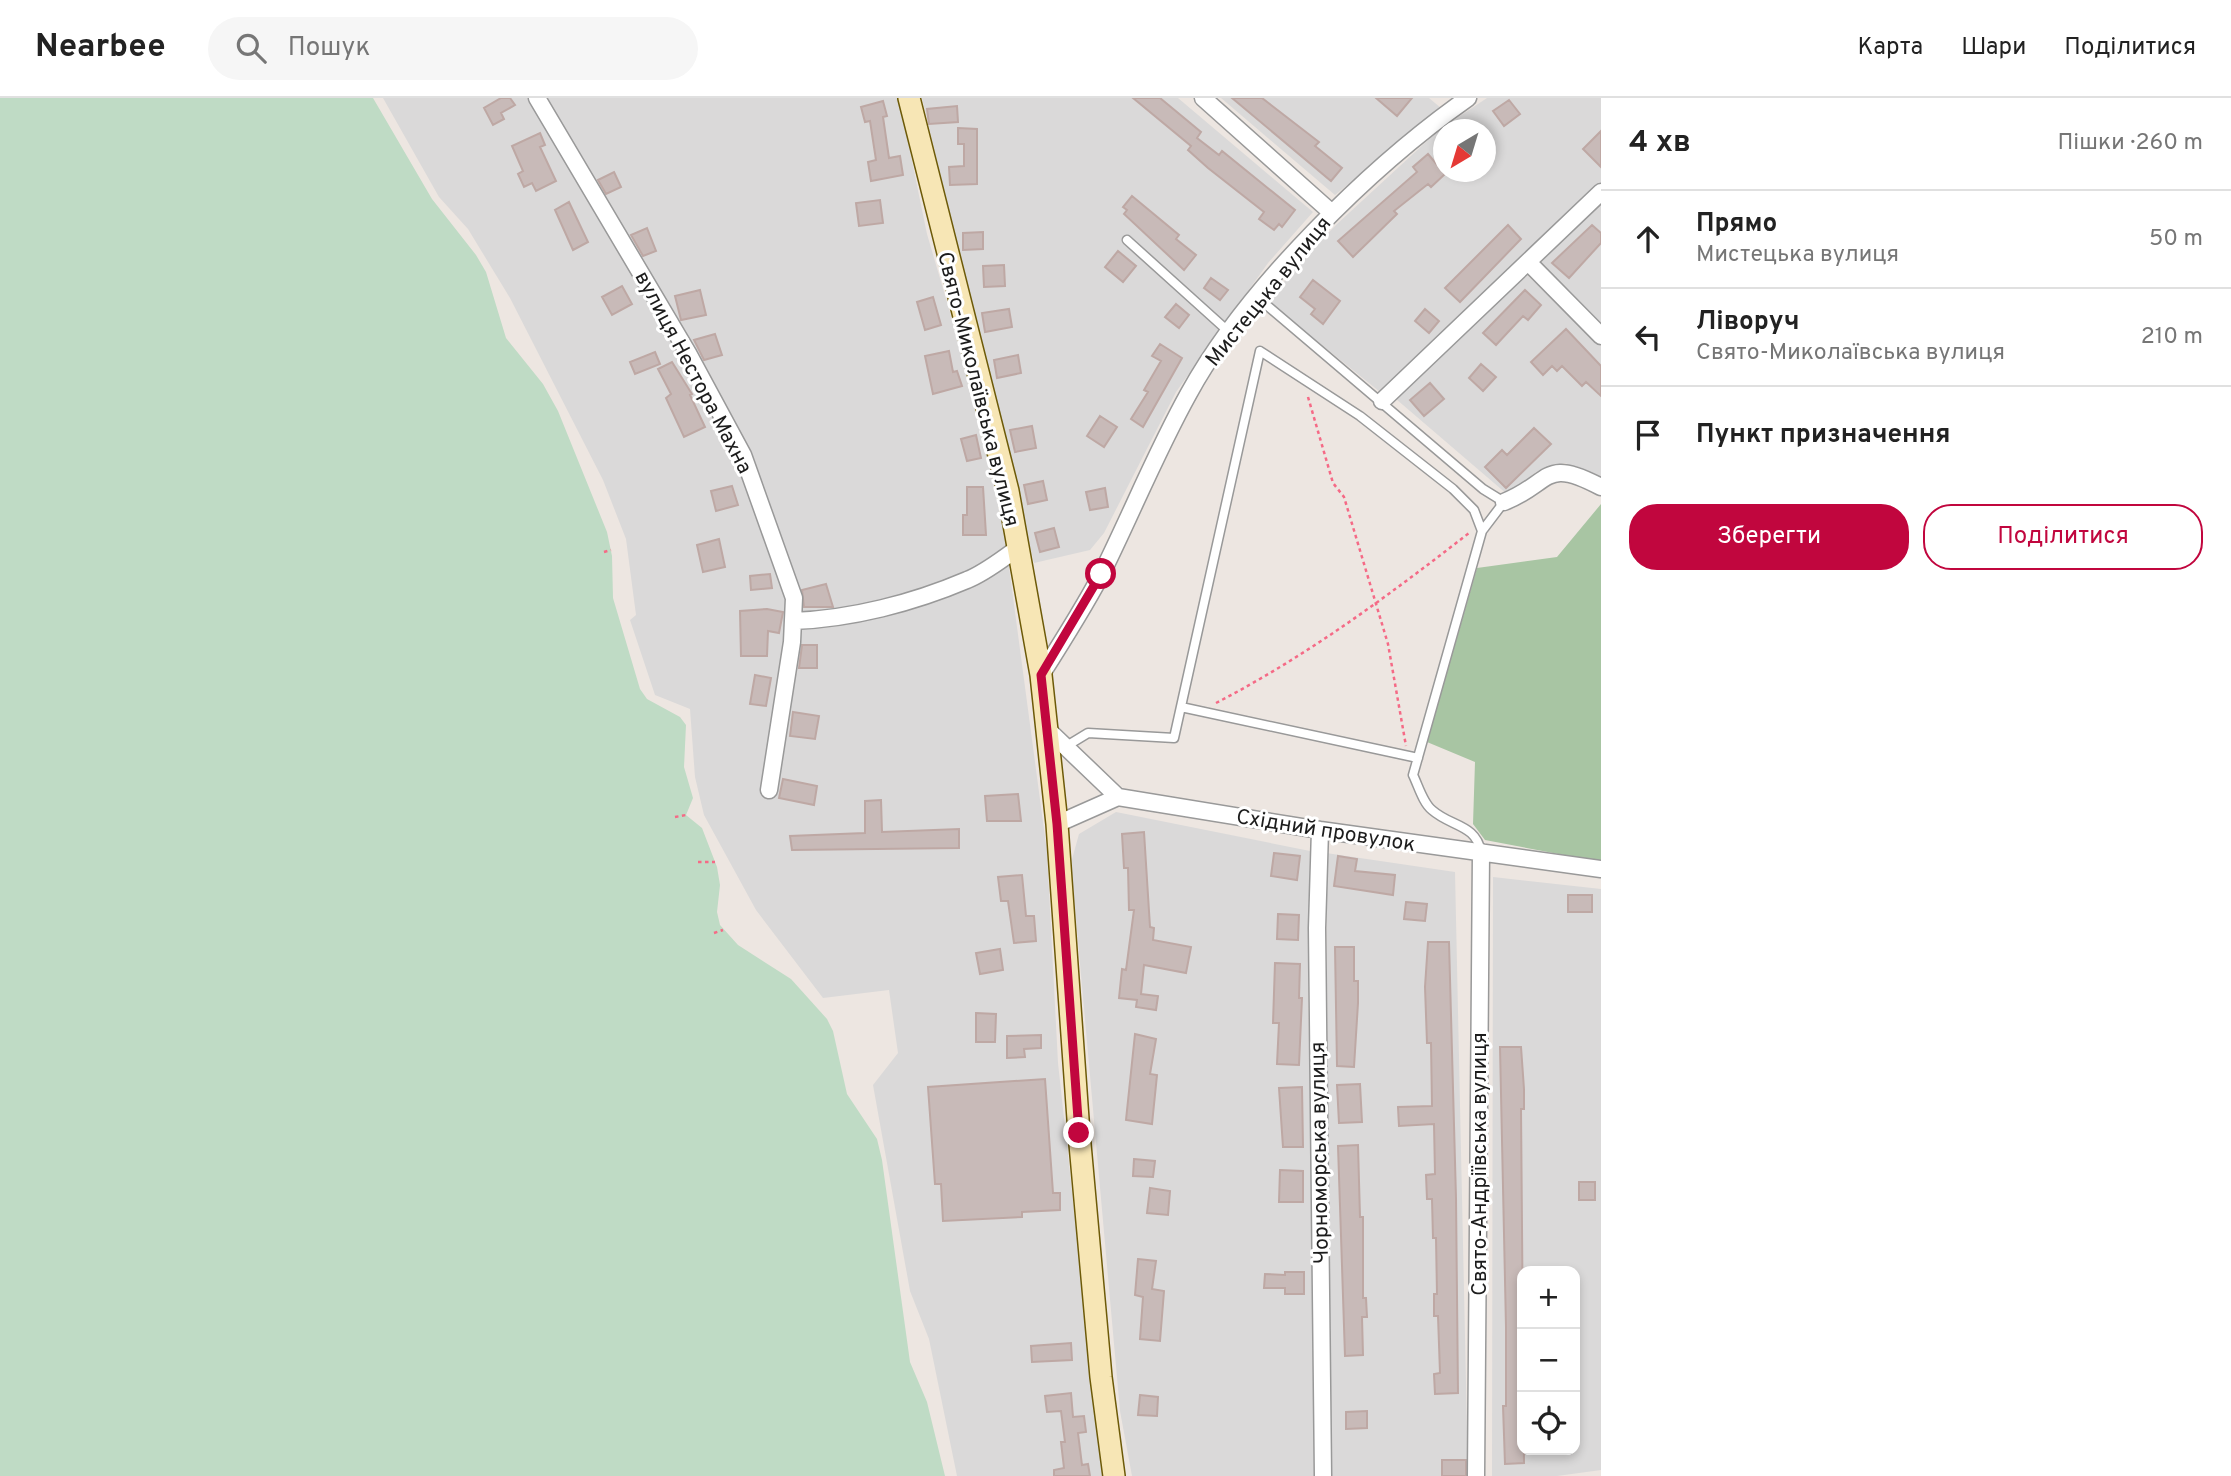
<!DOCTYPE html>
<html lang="uk">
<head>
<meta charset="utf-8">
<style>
  :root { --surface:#fff; --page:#f6f6f6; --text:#222; --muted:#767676; --line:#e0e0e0; --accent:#c1063e }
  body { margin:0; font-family:Overpass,sans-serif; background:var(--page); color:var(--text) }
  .controls { position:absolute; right:21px; bottom:21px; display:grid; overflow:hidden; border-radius:14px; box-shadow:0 4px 10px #0003 }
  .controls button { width:63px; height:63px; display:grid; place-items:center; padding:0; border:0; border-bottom:2px solid var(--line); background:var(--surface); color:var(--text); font:35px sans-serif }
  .compass { position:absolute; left:1433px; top:21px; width:63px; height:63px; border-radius:50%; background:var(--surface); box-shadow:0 4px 10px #0003; rotate:218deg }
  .stop { position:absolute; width:21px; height:21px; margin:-16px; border:5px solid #c1063e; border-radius:50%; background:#fff }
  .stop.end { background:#c1063e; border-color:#fff; box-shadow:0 2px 7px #0008 }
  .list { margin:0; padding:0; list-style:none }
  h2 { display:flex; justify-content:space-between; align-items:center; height:91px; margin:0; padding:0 28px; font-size:30px }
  h2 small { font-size:23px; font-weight:400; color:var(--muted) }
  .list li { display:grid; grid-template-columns:46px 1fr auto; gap:21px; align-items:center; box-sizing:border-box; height:98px; padding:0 28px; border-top:2px solid var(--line) }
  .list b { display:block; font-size:26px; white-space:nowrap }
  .list p { margin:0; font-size:23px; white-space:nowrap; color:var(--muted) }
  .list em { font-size:23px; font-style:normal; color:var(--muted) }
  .actions { display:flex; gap:14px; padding:21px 28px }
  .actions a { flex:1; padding:16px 0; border:2px solid var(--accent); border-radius:28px; text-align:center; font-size:24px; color:var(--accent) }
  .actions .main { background:var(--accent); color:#fff }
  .icon { flex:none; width:38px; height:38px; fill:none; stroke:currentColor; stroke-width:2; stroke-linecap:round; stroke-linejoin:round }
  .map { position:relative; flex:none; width:1601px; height:1378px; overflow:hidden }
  header { display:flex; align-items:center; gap:42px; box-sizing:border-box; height:98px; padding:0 35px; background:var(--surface); border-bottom:2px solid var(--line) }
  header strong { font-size:33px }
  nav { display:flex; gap:38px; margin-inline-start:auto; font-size:24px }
  .search { width:490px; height:63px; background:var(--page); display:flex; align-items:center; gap:18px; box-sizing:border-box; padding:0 24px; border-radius:38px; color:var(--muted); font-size:26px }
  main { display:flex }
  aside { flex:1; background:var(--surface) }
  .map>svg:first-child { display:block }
  .residential { fill:#dad9d9; fill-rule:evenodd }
  .wetland { fill:#bfdbc5 }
  .cemetery { fill:#a8c5a3 }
  .building { fill:#c8bab8; stroke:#bea8a4; stroke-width:2 }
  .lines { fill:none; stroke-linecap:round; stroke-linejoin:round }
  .lane-casing { stroke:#999; stroke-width:11 }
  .street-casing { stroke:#999; stroke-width:19 }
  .secondary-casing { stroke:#6d5a08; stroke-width:24 }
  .path { stroke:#f56a86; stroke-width:2.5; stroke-dasharray:3.5 3.5; stroke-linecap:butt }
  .lane { stroke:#fff; stroke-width:8 }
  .street { stroke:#fff; stroke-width:16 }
  .secondary { stroke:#f7e6b5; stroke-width:21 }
  .route { stroke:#c1063e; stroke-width:9 }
  .labels { text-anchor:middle; stroke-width:6; stroke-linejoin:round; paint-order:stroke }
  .street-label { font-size:21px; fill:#1c1c1c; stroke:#fff }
</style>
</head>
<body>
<header>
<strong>Nearbee</strong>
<div class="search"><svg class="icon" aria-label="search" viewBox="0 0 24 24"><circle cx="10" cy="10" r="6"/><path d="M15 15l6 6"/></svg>Пошук</div>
<nav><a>Карта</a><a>Шари</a><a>Поділитися</a></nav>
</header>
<main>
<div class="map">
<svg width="1601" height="1378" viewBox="0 0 1601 1378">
  <rect width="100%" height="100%" fill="#ede6e1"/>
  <path class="residential" d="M 383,0 L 899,0 L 927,136 L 975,300 L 1005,439 L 1047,754 L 1058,965 L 1103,1378 L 957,1378 L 929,1241 L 910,1193 L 873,987 L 898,955 L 889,892 L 823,900 L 756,812 L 704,717 L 695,679 L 690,611 L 655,597 L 630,522 L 636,517 L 626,441 L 603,382 L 510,200 L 468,131 L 439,99 Z
    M 922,0 L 1178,0 L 1313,114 L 1268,165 L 1176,294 L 1104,435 L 1090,452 L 1034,465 Z
    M 1221,0 L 1429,0 L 1441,10 L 1335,97 Z
    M 1487,0 L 1601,0 L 1601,86 L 1380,294 L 1270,205 L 1292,172 L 1337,126 L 1439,32 ZM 1444,32 L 1486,32 L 1486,74 L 1444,74 Z
    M 1601,101 L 1601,237 L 1538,165 Z
    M 1527,177 L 1601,248 L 1601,381 L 1565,365 L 1536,374 L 1508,397 L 1396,301 Z
    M 1116,714 L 1310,753 L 1308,887 L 1316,1378 L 1132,1378 L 1120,1313 L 1071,765 L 1079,736 Z
    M 1326,755 L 1455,774 L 1468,1378 L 1331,1378 Z
    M 1493,779 L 1601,791 L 1601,1372 L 1557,1378 L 1492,1378 ZM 1522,1173 L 1575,1173 L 1575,1352 L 1522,1352 Z"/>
  <path class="wetland" d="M 0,0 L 373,0 L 432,101 L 476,157 L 486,174 L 506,240 L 543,286 L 558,313 L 607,434 L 612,458 L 613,500 L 640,591 L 647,601 L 680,619 L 686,627 L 684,669 L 693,700 L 686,717 L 702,730 L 717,769 L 720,787 L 717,814 L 720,827 L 738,847 L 791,881 L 827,921 L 833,933 L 847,996 L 877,1041 L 882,1062 L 910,1264 L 927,1304 L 945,1378 L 0,1378 Z"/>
  <path class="cemetery" d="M 1601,406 L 1601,764 L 1485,742 L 1473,726 L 1475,664 L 1427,644 L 1477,470 L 1557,459 Z"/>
  <path class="building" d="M 501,0 L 510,0 L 515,7 L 501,15 L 504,21 L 493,27 L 484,10 Z
    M 1133,0 L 1160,0 L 1201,34 L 1197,40 L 1219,57 L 1222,53 L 1295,112 L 1282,129 L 1279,126 L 1274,132 L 1259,121 L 1264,114 L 1208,70 L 1188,52 L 1191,48 Z
    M 1232,0 L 1262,0 L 1319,44 L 1315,48 L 1342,70 L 1331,83 Z
    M 1376,0 L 1412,0 L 1397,18 Z
    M 1509,2 L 1520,16 L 1504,28 L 1493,13 Z
    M 883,3 L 887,18 L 883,19 L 889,60 L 900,58 L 903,77 L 871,83 L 868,64 L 876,62 L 870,23 L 865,24 L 861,9 Z
    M 957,8 L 958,24 L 929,26 L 927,11 Z
    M 958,30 L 977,31 L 977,86 L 950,87 L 949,69 L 964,68 L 964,46 L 958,46 Z
    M 1601,33 L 1601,69 L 1583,51 Z
    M 540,35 L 545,47 L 540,49 L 556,83 L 536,93 L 532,85 L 524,89 L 518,76 L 523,73 L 512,48 Z
    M 1428,56 L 1445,76 L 1431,89 L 1428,86 L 1394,113 L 1397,116 L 1353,159 L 1338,143 L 1417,74 L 1413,69 Z
    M 614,74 L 621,89 L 606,96 L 598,82 Z
    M 1132,98 L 1179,137 L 1176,141 L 1196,157 L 1184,172 L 1124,116 L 1127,112 L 1123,109 Z
    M 880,102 L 883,125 L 859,128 L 856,105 Z
    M 569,104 L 588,144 L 573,152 L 555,112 Z
    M 1508,127 L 1521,141 L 1460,204 L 1445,190 Z
    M 1592,127 L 1601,135 L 1601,145 L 1569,180 L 1552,165 Z
    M 647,130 L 656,153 L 643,158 L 631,137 Z
    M 983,134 L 983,151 L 963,152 L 963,135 Z
    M 1118,153 L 1136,168 L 1123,184 L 1105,169 Z
    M 1004,167 L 1005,188 L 984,189 L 983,168 Z
    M 1211,180 L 1228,192 L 1220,202 L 1204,190 Z
    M 1313,182 L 1340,203 L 1323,226 L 1311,216 L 1315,211 L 1300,199 Z
    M 622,188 L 632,206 L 612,217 L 602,199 Z
    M 700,192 L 706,217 L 681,222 L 675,198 Z
    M 1525,192 L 1541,207 L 1528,222 L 1523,218 L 1496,247 L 1483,235 Z
    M 933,199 L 941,227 L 925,232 L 917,204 Z
    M 1176,206 L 1189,217 L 1179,230 L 1165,219 Z
    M 1009,211 L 1012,229 L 985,234 L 982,215 Z
    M 1425,211 L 1439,223 L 1429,235 L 1415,223 Z
    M 1566,231 L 1601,268 L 1601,298 L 1586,284 L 1582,288 L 1562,268 L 1557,273 L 1552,268 L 1543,277 L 1531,264 Z
    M 715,236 L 722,257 L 704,262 L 694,242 Z
    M 1160,246 L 1182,260 L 1143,329 L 1131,321 L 1148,294 L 1144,292 L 1161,263 L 1152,258 Z
    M 949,253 L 953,274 L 957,273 L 962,288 L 933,296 L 925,258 Z
    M 655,254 L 660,266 L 635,276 L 630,264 Z
    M 1018,257 L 1021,275 L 997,280 L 994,262 Z
    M 672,264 L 692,296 L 690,297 L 705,329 L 684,339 L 666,300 L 671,296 L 658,271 Z
    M 1481,266 L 1496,279 L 1483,293 L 1469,280 Z
    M 1430,285 L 1444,301 L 1424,318 L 1410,302 Z
    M 1100,318 L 1117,329 L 1104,349 L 1087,338 Z
    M 1032,328 L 1036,350 L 1015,354 L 1010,332 Z
    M 1534,330 L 1551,346 L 1506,390 L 1485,369 L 1502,352 L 1507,357 Z
    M 976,337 L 981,360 L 967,363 L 961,341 Z
    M 1043,383 L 1047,402 L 1028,406 L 1024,387 Z
    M 732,388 L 738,407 L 716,413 L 711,393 Z
    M 967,389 L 983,389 L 986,437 L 963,437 L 963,417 L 967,417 Z
    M 1105,390 L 1108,409 L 1090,412 L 1086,394 Z
    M 1054,430 L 1059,449 L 1040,454 L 1035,435 Z
    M 719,441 L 725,469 L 703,474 L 697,447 Z
    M 770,476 L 772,490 L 751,492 L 750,478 Z
    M 826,486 L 833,509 L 804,509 L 802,492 Z
    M 767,511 L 783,514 L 779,535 L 768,533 L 767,558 L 741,558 L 740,513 Z
    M 802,547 L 817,547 L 817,570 L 799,570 Z
    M 755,577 L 771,580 L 766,608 L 750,606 Z
    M 793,614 L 819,618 L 815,641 L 790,638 Z
    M 783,681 L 817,688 L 814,707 L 779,700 Z
    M 1018,696 L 1021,723 L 987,723 L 985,698 Z
    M 881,702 L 882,734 L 959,731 L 959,750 L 792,752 L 790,738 L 865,735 L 865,703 Z
    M 1144,734 L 1150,829 L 1154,830 L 1153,842 L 1191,849 L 1186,875 L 1144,867 L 1141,896 L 1158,898 L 1156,912 L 1136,909 L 1137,902 L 1119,900 L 1122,871 L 1126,872 L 1134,812 L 1129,812 L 1128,770 L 1124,770 L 1122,736 Z
    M 1274,755 L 1300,758 L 1297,782 L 1271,778 Z
    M 1338,758 L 1357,761 L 1355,773 L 1395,777 L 1393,797 L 1334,788 Z
    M 1022,777 L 1026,818 L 1034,818 L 1036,843 L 1014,845 L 1008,803 L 1001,803 L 998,779 Z
    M 1568,797 L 1592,797 L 1592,814 L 1568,814 Z
    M 1406,804 L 1427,806 L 1425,823 L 1404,821 Z
    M 1278,816 L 1299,817 L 1298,842 L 1277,841 Z
    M 1428,844 L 1449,844 L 1456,1100 L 1458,1295 L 1435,1296 L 1434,1276 L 1440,1275 L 1438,1218 L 1434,1218 L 1434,1196 L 1437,1196 L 1436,1140 L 1433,1140 L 1432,1101 L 1427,1101 L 1426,1077 L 1435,1076 L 1434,1026 L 1399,1028 L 1398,1009 L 1432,1008 L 1431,945 L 1427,945 L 1425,889 Z
    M 1335,849 L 1354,849 L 1354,883 L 1358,883 L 1358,905 L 1354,969 L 1337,968 Z
    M 1000,851 L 1003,872 L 980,876 L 976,855 Z
    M 1275,865 L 1300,866 L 1299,900 L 1302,900 L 1299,967 L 1277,966 L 1279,925 L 1273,925 Z
    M 976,915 L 996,916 L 995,944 L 976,944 Z
    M 1135,936 L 1156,941 L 1150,976 L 1157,977 L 1152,1026 L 1126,1022 Z
    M 1041,937 L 1041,950 L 1024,951 L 1025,959 L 1007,960 L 1007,938 Z
    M 1500,949 L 1521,949 L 1524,991 L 1524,1011 L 1521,1011 L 1524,1365 L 1505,1366 L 1503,1308 L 1506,1308 L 1506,1229 Z
    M 1045,981 L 1053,1095 L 1060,1095 L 1060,1112 L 1022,1114 L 1022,1119 L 943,1123 L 941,1086 L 935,1086 L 928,989 Z
    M 1360,986 L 1362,1024 L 1339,1025 L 1337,987 Z
    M 1302,989 L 1303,1049 L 1283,1049 L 1279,990 Z
    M 1358,1047 L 1360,1119 L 1363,1119 L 1363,1200 L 1366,1200 L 1367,1219 L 1362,1219 L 1363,1257 L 1345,1258 L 1338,1048 Z
    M 1134,1061 L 1155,1063 L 1153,1079 L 1133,1078 Z
    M 1280,1072 L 1303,1073 L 1303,1104 L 1279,1104 Z
    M 1579,1084 L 1595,1084 L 1595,1102 L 1579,1102 Z
    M 1150,1090 L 1170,1093 L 1168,1117 L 1147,1115 Z
    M 1138,1161 L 1156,1163 L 1152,1191 L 1164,1193 L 1160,1243 L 1140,1241 L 1143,1199 L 1135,1197 Z
    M 1285,1174 L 1304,1174 L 1304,1196 L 1285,1196 L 1285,1190 L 1264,1190 L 1265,1176 L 1285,1177 Z
    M 1071,1245 L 1072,1262 L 1032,1264 L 1031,1248 Z
    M 1071,1295 L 1073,1319 L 1084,1318 L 1086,1334 L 1078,1335 L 1082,1367 L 1088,1366 L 1090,1378 L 1054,1378 L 1054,1372 L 1064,1370 L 1061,1344 L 1065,1344 L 1061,1313 L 1047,1314 L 1045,1298 Z
    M 1140,1297 L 1158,1299 L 1157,1318 L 1138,1317 Z
    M 1367,1313 L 1367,1330 L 1346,1331 L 1346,1314 Z
    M 1442,1362 L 1466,1362 L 1466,1378 L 1442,1378 Z"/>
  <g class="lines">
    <defs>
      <path id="lane" d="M 1127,142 L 1229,234
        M 1257,199 L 1483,391 L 1504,404 L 1482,433 L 1413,677 C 1418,687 1423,705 1432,712 C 1451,729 1476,726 1481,754
        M 1181,609 L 1418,660
        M 1065,649 L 1088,635 L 1174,640 L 1260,253 L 1360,318 L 1453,391 L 1474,412 L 1482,433"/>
      <path id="street" d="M 537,0 L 688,255 L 743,357 L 794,500 L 792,544 L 769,692
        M 1203,0 L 1332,115
        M 1529,165 L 1601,238
        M 1382,303 L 1601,94
        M 1504,404 C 1552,385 1543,358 1601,389
        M 793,523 C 851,521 913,505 967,482 C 985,475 1002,461 1018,450
        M 1041,577 C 1062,544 1083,511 1101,477 C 1131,417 1156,354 1189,295 C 1247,190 1370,69 1468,0
        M 1047,631 L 1118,699
        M 1057,726 L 1118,699 L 1320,732 L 1601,771
        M 1320,732 L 1317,830 L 1323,1378
        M 1476,1378 L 1481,754"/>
      <path id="secondary" d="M 909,0 L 1008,393 L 1041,577 L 1057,726 L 1079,1035 L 1101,1279 L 1114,1378"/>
    </defs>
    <use href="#lane" class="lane-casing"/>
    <use href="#street" class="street-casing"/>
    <use href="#secondary" class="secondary-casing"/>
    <path class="path" d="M 1308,299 L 1333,385 L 1344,399 L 1388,546 L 1406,648
      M 604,454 L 611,452
      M 1216,605 C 1307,558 1388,498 1469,435
      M 675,719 L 686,717
      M 698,764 L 715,764
      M 714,835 L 723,832"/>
    <use href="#lane" class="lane"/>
    <use href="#street" class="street"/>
    <use href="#secondary" class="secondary"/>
  </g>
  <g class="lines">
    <path class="route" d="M 1079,1035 L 1057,726 L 1041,577 L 1101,476"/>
  </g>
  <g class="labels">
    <g class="street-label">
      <text transform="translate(1268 193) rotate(-51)" y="7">Мистецька вулиця</text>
      <text transform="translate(694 274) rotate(62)" y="7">вулиця Нестора Махна</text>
      <text transform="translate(979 291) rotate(76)" y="7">Свято-Миколаївська вулиця</text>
      <text transform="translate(1326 732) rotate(9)" y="7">Східний провулок</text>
      <text transform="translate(1319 1055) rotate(-91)" y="7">Чорноморська вулиця</text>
      <text transform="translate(1479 1066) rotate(-90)" y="7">Свято-Андріївська вулиця</text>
    </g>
  </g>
</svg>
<div class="controls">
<button>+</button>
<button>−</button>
<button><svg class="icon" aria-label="locate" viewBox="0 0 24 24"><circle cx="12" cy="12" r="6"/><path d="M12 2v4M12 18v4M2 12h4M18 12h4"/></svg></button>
</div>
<svg class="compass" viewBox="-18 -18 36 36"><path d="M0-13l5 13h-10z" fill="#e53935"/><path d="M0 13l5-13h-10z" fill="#767676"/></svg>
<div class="stop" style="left:1101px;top:476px"></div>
<div class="stop end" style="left:1079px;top:1035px"></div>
</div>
<aside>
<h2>4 хв<small>Пішки · 260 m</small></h2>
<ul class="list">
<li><svg class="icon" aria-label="ahead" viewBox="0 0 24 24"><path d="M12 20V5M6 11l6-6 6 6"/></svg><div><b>Прямо</b><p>Мистецька вулиця</p></div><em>50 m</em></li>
<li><svg class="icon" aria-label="left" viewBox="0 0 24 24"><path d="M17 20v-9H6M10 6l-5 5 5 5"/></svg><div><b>Ліворуч</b><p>Свято-Миколаївська вулиця</p></div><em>210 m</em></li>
<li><svg class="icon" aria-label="arrive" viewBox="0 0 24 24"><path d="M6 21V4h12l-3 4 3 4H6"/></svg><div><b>Пункт призначення</b></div></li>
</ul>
<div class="actions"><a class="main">Зберегти</a><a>Поділитися</a></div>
</aside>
</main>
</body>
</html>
